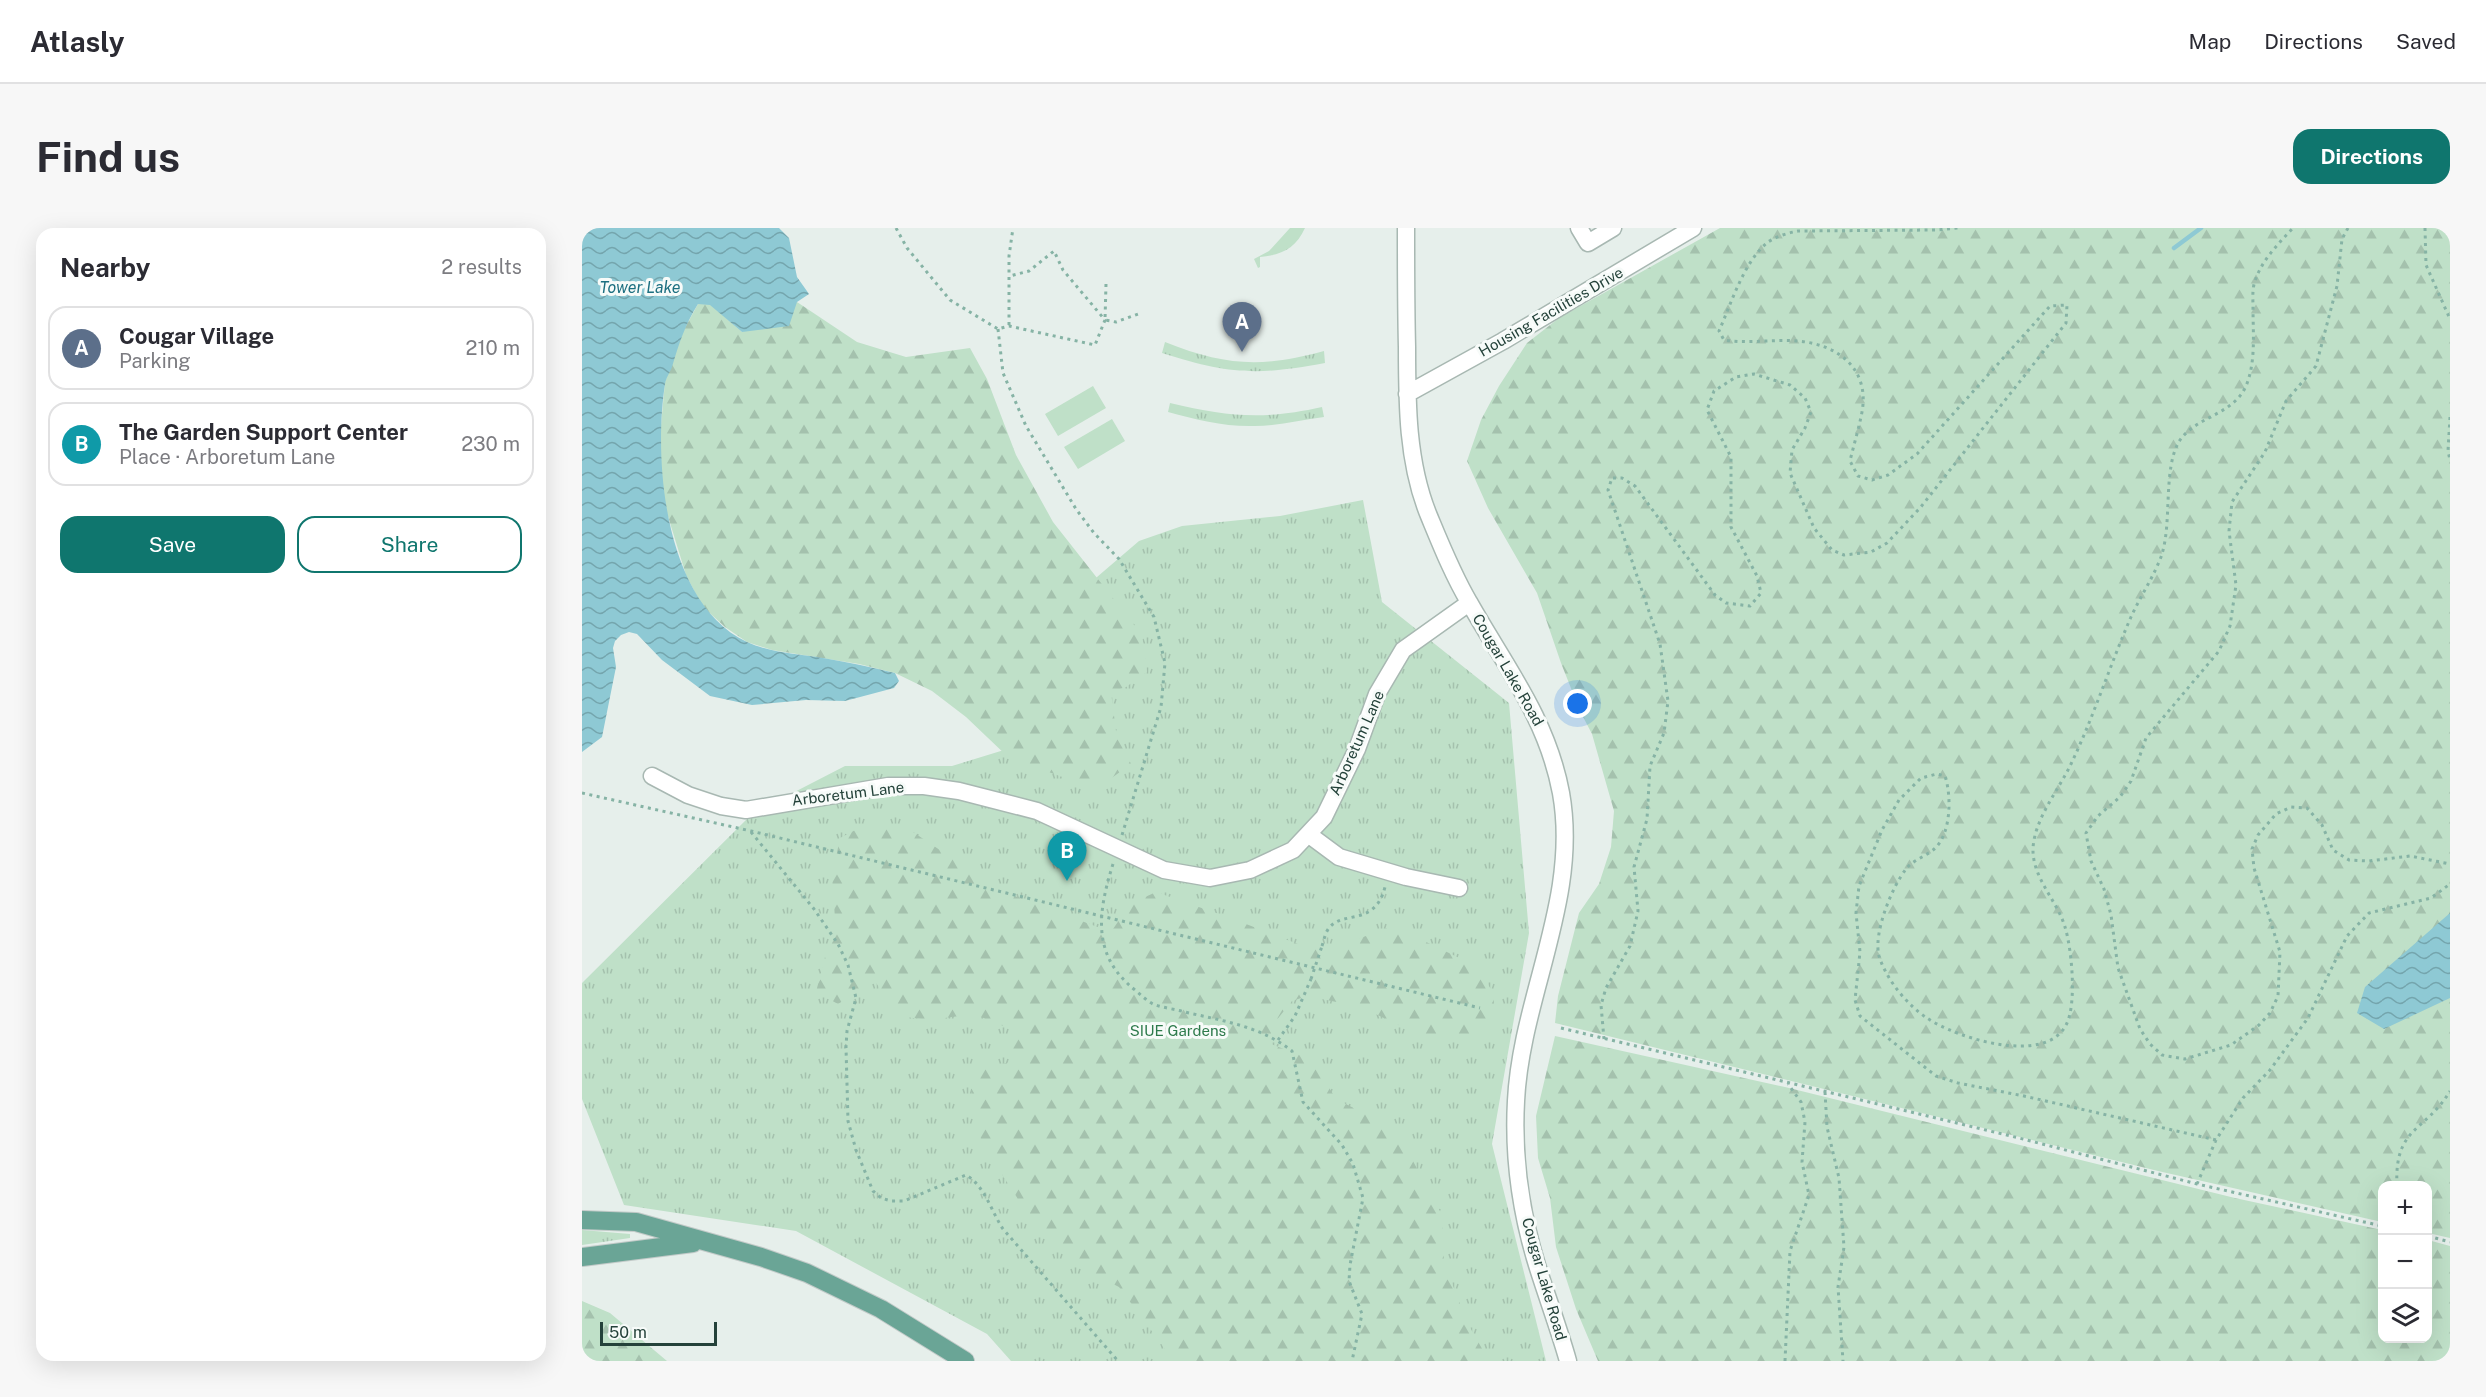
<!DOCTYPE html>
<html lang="en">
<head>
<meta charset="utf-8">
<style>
  :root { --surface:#fff; --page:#f7f7f7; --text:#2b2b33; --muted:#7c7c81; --line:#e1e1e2; --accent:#0f766e }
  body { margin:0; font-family:"Public Sans",sans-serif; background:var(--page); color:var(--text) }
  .controls { position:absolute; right:18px; bottom:18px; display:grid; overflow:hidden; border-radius:12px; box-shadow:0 6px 24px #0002 }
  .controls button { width:54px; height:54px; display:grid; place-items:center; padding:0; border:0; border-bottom:2px solid var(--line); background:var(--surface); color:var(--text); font:30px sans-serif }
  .scale { position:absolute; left:18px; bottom:15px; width:117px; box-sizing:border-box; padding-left:6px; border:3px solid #24423a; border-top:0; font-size:16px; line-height:21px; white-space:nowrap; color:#24423a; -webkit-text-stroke:4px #f7fbf9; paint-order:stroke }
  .you { position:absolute; left:996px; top:476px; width:21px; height:21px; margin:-15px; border:4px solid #fff; border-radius:50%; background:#1a73e8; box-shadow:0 0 0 9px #1a73e833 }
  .badge { display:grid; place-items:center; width:39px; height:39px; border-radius:50%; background:var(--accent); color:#fff; font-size:20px; font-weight:700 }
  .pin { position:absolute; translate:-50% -50px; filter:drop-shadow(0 2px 3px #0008) }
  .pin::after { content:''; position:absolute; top:32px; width:21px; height:18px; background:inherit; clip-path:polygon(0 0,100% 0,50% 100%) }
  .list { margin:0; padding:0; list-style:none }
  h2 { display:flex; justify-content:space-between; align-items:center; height:78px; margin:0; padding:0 24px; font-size:26px }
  h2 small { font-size:20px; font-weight:400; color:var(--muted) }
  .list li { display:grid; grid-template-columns:39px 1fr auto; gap:18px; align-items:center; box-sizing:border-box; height:84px; margin:0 12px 12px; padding:0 12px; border:2px solid var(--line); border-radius:18px }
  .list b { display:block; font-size:22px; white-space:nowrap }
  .list p { margin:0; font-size:20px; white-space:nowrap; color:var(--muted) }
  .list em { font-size:20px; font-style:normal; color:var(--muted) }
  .actions { display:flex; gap:12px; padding:18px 24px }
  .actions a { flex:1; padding:14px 0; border:2px solid var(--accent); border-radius:18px; text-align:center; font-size:21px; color:var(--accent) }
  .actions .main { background:var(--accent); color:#fff }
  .icon { flex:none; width:33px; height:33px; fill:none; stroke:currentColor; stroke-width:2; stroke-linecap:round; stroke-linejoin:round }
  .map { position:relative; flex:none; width:1868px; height:1133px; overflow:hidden; border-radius:18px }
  header { display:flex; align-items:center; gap:36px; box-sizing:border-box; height:84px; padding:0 30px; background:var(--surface); border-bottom:2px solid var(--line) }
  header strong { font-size:28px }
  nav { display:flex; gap:33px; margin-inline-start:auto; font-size:21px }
  .intro { display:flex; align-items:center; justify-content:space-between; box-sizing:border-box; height:144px; padding:0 36px }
  h1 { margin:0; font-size:42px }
  .button { padding:15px 27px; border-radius:18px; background:var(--accent); color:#fff; font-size:21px; font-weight:700 }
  main { display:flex; gap:36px; padding:0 36px }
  aside { flex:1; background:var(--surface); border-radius:18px; box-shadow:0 6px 24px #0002 }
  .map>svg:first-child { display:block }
  .grass { fill:url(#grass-tufts) }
  .forest { fill:url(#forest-firs) }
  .pitch { fill:#bfe0c8 }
  .water { fill:url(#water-waves) }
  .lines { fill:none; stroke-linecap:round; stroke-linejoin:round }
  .stream { stroke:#8ec9d4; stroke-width:4.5 }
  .minor-casing { stroke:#a8b8b2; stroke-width:19 }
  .major-casing { stroke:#c2cac8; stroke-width:20 }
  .path { stroke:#86b3a5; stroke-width:3; stroke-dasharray:3 4.5; stroke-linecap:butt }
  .minor { stroke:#fff; stroke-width:16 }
  .major { stroke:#6aa596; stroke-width:18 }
  .path-bridge { stroke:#86b3a5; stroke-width:3; stroke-dasharray:3 4.5; stroke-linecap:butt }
  .labels { text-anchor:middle; stroke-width:6; stroke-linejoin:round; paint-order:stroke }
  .street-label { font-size:15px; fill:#24423a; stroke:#f7fbf9 }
  .park-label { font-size:15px; fill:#2d7a4b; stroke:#f7fbf9 }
  .water-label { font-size:16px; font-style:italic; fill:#1c6f80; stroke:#f7fbf9 }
</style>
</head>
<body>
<header>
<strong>Atlasly</strong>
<nav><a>Map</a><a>Directions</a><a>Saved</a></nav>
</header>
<div class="intro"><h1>Find us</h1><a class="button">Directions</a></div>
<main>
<aside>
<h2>Nearby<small>2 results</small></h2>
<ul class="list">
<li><span class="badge" style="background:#5c6f8a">A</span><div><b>Cougar Village</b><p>Parking</p></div><em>210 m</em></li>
<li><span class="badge" style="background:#0f9aa8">B</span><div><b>The Garden Support Center</b><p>Place · Arboretum Lane</p></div><em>230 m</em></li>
</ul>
<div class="actions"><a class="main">Save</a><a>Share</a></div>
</aside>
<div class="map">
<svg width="1868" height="1133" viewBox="0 0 1868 1133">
  <defs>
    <pattern id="grass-tufts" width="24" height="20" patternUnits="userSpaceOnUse" patternTransform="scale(1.5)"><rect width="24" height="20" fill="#bfe0c8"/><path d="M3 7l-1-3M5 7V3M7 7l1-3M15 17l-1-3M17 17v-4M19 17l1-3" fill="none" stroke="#a4c1ad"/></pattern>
    <pattern id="forest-firs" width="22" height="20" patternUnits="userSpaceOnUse" patternTransform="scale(1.5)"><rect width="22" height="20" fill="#bfe0c8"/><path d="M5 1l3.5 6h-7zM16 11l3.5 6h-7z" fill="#a4c1ad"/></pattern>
    <pattern id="water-waves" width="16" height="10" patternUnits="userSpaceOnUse" patternTransform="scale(1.5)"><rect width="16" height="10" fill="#8ec9d4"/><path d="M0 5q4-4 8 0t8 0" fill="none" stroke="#74a5ad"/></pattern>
  </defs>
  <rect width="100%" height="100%" fill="#e6efeb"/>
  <path class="grass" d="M 708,0 L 723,0 C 714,20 700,27 678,29 L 678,39 L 676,40 L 672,31 L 687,23 Z
    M 583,114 C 643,138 680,140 742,123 L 743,135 C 674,148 646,146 580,125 Z
    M 588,175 C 646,189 682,192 740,179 L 742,189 C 719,192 696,198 673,198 C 643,199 615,192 586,184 Z
    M 781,272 L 800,374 L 927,475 L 947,705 L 910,916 L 964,1133 L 429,1133 L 405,1106 L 214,1003 L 42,977 L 0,871 L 0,755 L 170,586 L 263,538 L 370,538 L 422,522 L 494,367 L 557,313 L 600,298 L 698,288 Z
    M 0,1002 L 48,1006 L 48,1010 L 0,1017 Z"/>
  <path class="forest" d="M 1138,0 L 1868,0 L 1868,1010 L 1846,1005 L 1846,958 L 1800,958 L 1800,994 L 1576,943 L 973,795 L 976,768 L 997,685 L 1017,656 L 1029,619 L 1032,583 L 1010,506 L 998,483 L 979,435 L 955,365 L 906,280 L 885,233 L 899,192 L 917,158 L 945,115 L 977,90 Z
    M 215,74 L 275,114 L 324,129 L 388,120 L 405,151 L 434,227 L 471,294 L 560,407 L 565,444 L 544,459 L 529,464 L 534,503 L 549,536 L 524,554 L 483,550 L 426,529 L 384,489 L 350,463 L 313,445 L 277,436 L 190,422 L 165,414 L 143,399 L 120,378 L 104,347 L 81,272 L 77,219 L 83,154 L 99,107 L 116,76 L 128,76 L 160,104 Z
    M 279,599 L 325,600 L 419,663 L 529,704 L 548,676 L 574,664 L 651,691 L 716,716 L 754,719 L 811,698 L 896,739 L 911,765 L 914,797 L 889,814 L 833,805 L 779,779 L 725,768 L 710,773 L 689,799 L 689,816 L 730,832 L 754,871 L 799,894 L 818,909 L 860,987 L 862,1035 L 886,1096 L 907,1133 L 592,1133 L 537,1059 L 488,1034 L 438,974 L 401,917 L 388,882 L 392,841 L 430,834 L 431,802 L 392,786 L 348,792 L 315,788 L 293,753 L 256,776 L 234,764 L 253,690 L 250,649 L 258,610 Z
    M 973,808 L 1203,859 L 1653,970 L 1800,1002 L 1800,1110 L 1846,1110 L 1846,1012 L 1868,1018 L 1868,1133 L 1016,1133 L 994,1081 L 974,1019 L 968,970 L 956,930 L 954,888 Z
    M 0,1073 L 28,1085 L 85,1133 L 0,1133 Z"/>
  <path class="pitch" d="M 511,158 L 524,180 L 476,208 L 463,186 Z
    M 530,191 L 543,213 L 496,241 L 482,219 Z"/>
  <path class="water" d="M 0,0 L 197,0 L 207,10 L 215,49 L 227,66 L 215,74 L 207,98 L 160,104 L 128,77 L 116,76 C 103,97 97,115 90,139 C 88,144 84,150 83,156 C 71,234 83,376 165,414 C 189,425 216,426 241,430 C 265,434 289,439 313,445 L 317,453 L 312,460 L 263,473 L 224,472 L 170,477 L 128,468 L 80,432 L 55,406 L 47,404 L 39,407 L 33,413 L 31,420 L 34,439 L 20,509 L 0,524 Z
    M 1868,685 L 1868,770 L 1802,801 L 1775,785 L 1783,759 Z"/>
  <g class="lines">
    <path class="stream" d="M 1592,20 L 1619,0"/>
    <defs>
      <path id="minor" d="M 824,0 C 824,40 824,79 825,119 C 825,175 825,235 847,288 C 859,317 871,347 887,374 C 923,438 965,490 979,565 C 998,671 939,769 934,873 C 931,928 939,985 955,1037 C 965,1069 977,1101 986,1133
        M 997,0 L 1006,15 L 1031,0
        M 825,166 L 921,113 L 1111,0
        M 70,548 L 106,567 L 139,578 L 164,582 L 306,558 L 342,558 L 377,563 L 455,583 L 582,642 L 628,650 L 668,642 L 711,622 L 742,589 L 775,521 L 795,466 L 821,422 L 887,375
        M 726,606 L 757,629 L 824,649 L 877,660"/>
      <path id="major" d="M 0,992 L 54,994 L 179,1029 L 225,1045 L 299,1081 L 383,1133
        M 0,1029 L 111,1015"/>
    </defs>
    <use href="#minor" class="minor-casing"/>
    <use href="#major" class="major-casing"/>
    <path class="path" d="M 314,0 L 325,20 L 368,72 L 416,101 L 427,98 L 513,117 L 523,92 L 481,42 L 472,23 L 447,43 L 428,48
      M 1766,0 L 1760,11 L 1755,58 L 1734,138 L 1704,173 L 1683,224 L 1650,274 L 1647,303 L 1654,357 L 1648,398 L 1637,423 L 1564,510 L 1549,553 L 1538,569 L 1516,588 L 1504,605 L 1509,633 L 1522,661 L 1529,687 L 1536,740 L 1558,801 L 1568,816 L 1580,827 L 1603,831 L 1649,817 L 1677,797 L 1688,785 L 1696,768 L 1698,724 L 1672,640 L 1670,621 L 1676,607 L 1694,586 L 1709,579 L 1725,580 L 1740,597 L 1751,622 L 1767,632 L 1787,633 L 1828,628 L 1868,636
      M 1843,0 L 1844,37 L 1868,91
      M 524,56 L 523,92 L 534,94 L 559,85
      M 427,97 L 427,28 L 431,0
      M 416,101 L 421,145 L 444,198 L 494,281 L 512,305 L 537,331 L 572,389 L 583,435 L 579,479 L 540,607
      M 1868,189 L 1866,223 L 1868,232
      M 0,565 L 169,603 L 898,780
      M 169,604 L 232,681 L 256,716 L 266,737 L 274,770 L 265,803 L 264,819 L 266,893 L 274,922 L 291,963 L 299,970 L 309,973 L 322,973 L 384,947 C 403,958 409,983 421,1001 L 536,1133
      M 531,636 C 516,684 509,727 553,762 C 559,767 565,773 571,776 C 581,780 593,781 603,784 C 641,793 678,798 710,823 L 721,874 L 760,917 L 771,936 L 781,970 L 768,1037 L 767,1053 L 780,1086 L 770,1133
      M 740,718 C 742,712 743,705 747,700 C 761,682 793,699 803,659
      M 979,800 L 1437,910 L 1615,956 L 1800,998
      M 1022,811 L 1019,777 L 1024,760 L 1048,718 L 1056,683 L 1052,639 L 1065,591 L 1068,538 L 1082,505 L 1086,473 L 1078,416 L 1026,262 L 1030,250 L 1040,250 L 1053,258 L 1133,367 L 1144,375 L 1168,378 L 1179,365 L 1175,348 L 1149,299 L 1149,229 L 1125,182 L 1132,163 L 1154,149 L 1172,146 L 1208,157 L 1223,170 L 1229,184 L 1223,200 L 1210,222 L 1208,245 L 1232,300 L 1250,322 L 1262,327 L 1289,324 L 1305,315 L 1338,280 L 1484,95 L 1485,77 L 1468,78 L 1335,226 L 1306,247 L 1290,252 L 1276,248 L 1268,233 C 1272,216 1277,200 1280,184 C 1288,140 1255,116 1215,113 C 1191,111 1167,116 1142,112 L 1137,103 C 1149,76 1162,33 1186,14 C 1195,8 1206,5 1216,3 L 1354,2 L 1376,0
      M 696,812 L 713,788 L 729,751
      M 1243,864 L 1245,899 L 1257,950 L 1262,1019 L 1256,1059 L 1261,1133
      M 1634,912 L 1442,868 L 1376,855 L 1354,848 L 1278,788 L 1273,772 L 1278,724 L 1274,685 L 1277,658 L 1300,602 L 1317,572 L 1339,550 L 1355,546 L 1363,548 C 1370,569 1369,608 1351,622 C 1342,629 1330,633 1324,641 C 1310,659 1291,705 1297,728 C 1304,751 1325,777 1345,790 C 1374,810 1463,838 1484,797 C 1495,777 1490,722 1483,699 C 1475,672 1450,650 1451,620 C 1453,590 1476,563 1489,536 C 1512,488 1528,437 1549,389 C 1558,369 1571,350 1579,329 C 1591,295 1580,240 1598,212 C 1615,188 1651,187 1664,158 C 1674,134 1671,106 1671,80 C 1671,71 1670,61 1673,53 C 1680,32 1696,16 1711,0
      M 1615,956 L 1634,912 L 1661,870 L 1688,842 L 1726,790 L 1765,708 L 1787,685 L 1849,670 L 1868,656
      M 1815,958 C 1812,898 1843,905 1868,863
      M 1846,1008 L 1868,1014
      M 1203,1133 L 1208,1023 L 1227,967 L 1220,934 L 1223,894 L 1219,874 L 1206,856"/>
    <use href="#minor" class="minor"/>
    <use href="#major" class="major"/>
    <path class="path-bridge" d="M 729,751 L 740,718"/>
  </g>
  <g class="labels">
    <g class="street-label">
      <text transform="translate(969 84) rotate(-30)" y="5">Housing Facilities Drive</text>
      <text transform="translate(926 442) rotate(60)" y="5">Cougar Lake Road</text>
      <text transform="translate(775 515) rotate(-66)" y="5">Arboretum Lane</text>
      <text transform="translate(266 566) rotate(-7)" y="5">Arboretum Lane</text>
      <text transform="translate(962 1051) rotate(74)" y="5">Cougar Lake Road</text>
    </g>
    <g class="park-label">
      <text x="596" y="808">SIUE Gardens</text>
    </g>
    <g class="water-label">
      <text x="58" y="65">Tower Lake</text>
    </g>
  </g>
</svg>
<div class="controls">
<button>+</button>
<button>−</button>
<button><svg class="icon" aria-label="layers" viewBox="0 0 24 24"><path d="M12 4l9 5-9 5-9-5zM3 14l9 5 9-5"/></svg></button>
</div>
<div class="scale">50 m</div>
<div class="you"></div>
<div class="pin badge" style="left:660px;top:124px;background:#5c6f8a">A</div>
<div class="pin badge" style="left:485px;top:653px;background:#0f9aa8">B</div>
</div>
</main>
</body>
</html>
